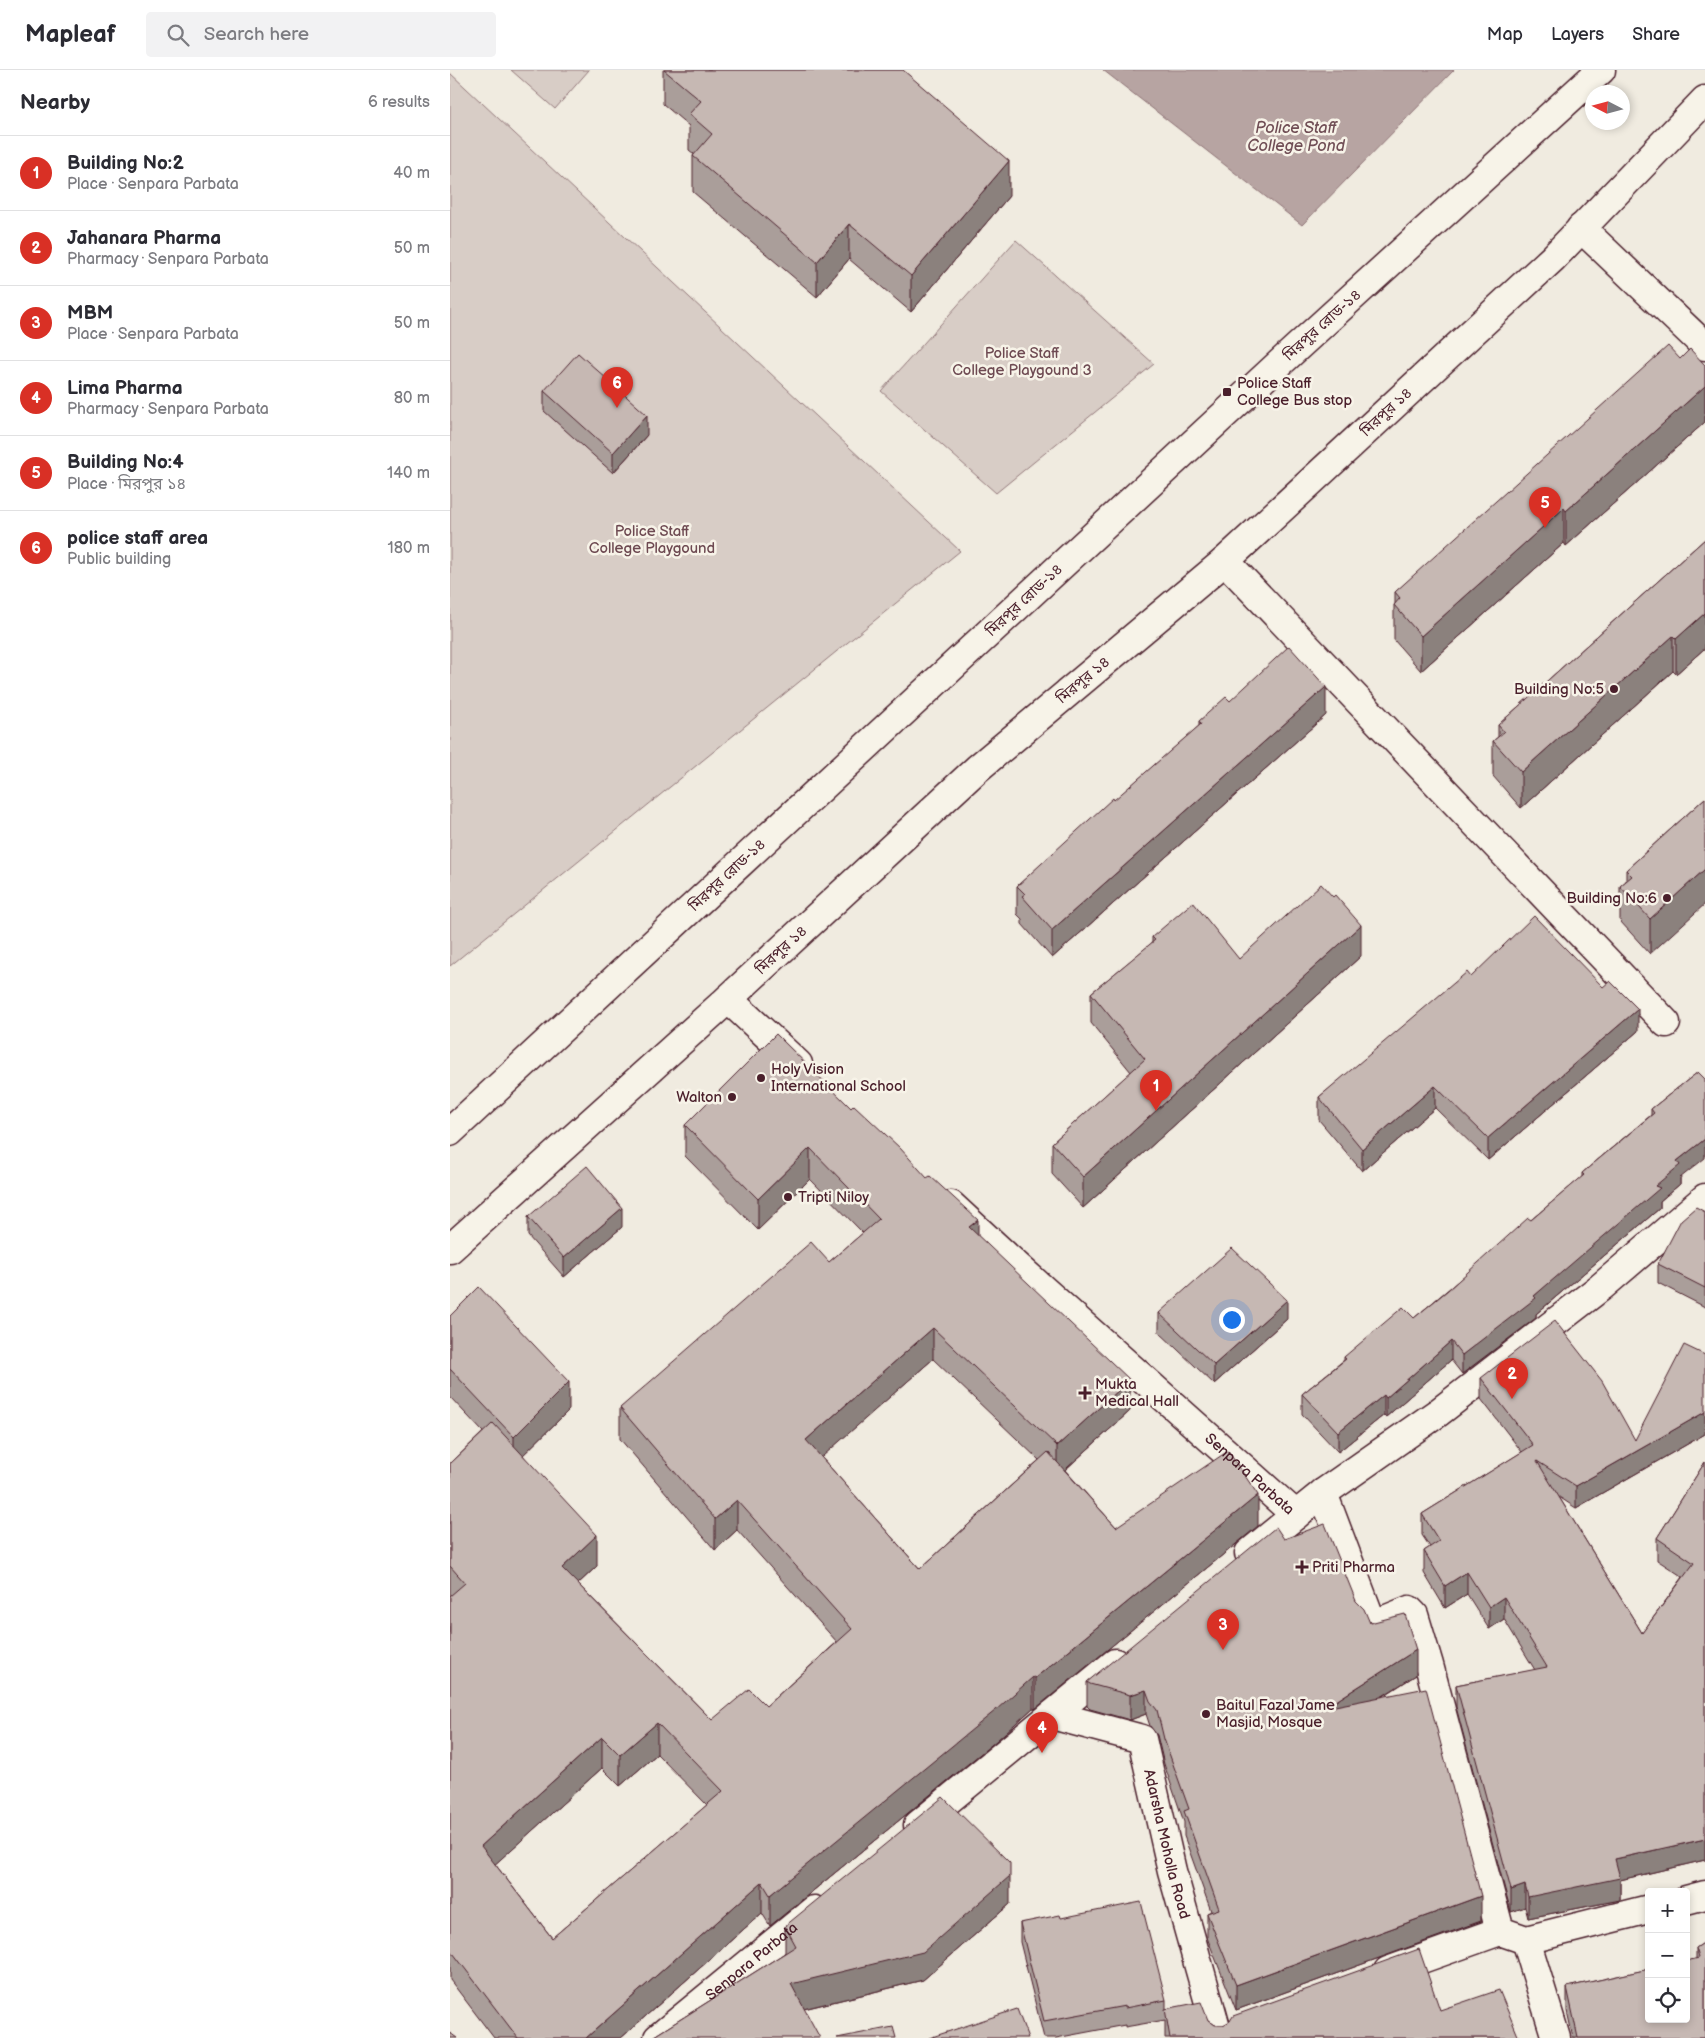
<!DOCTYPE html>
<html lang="en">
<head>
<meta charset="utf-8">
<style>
  :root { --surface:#fff; --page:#f2f2f3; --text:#2b2b33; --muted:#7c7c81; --line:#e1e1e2; --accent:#d93025 }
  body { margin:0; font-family:"Balsamiq Sans","Noto Sans Bengali",sans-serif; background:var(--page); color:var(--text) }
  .controls { position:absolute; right:15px; bottom:15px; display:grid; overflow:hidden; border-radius:5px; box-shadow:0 2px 8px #0003 }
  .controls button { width:45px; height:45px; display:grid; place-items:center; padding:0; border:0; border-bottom:1px solid var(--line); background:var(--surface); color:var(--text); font:25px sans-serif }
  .compass { position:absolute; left:1135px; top:15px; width:45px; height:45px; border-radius:50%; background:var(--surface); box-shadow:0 2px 8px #0003; rotate:276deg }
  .you { position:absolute; left:781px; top:1249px; width:18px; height:18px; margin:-12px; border:4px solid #fff; border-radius:50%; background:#1a73e8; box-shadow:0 0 0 8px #1a73e833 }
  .badge { display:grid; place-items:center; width:32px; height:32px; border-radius:50%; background:var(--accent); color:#fff; font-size:16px; font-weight:700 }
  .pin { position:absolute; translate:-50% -41px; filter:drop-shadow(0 1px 2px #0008) }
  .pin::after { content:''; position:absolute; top:26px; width:18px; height:15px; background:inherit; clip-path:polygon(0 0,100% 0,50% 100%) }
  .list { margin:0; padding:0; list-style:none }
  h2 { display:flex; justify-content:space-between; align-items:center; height:65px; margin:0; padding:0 20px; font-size:21px }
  h2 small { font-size:16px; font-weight:400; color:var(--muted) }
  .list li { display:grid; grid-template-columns:32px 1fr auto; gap:15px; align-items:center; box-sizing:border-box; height:75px; padding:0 20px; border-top:1px solid var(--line) }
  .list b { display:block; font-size:19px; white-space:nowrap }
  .list p { margin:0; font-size:16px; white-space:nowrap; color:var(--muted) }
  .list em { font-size:16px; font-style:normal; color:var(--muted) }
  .icon { flex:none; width:28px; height:28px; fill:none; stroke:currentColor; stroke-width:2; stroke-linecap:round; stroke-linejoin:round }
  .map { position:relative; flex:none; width:1255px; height:1968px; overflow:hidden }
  header { display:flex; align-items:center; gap:30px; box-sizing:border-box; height:70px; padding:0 25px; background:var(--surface); border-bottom:1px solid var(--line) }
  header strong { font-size:24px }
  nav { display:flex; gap:28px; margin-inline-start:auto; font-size:18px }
  .search { width:350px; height:45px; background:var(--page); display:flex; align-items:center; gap:12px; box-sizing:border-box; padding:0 18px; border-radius:5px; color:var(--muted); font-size:19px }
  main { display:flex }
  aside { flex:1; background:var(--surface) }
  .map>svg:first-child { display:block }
  .green { fill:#d8cdc6; stroke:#917678 }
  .water { fill:#b7a4a2; stroke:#8b6f72 }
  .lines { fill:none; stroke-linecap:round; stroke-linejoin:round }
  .street-casing { stroke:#4a1f2b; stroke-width:31 }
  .primary-casing { stroke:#4a1f2b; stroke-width:31 }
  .street { stroke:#f7f3e8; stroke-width:28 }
  .primary { stroke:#f7f3e8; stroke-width:28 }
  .wall { fill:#aa9e9a; stroke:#4a1f2b; fill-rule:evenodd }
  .shaded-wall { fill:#8b817d; stroke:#4a1f2b }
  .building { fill:#c6b8b3; stroke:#4a1f2b; fill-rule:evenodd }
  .poi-dot { fill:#4a1f2b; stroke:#f7f3e8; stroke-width:2 }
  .labels { text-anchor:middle; stroke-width:5; stroke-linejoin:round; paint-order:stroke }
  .street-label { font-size:15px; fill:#4a1f2b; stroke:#f7f3e8 }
  .park-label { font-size:15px; fill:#6e4a52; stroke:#f7f3e8 }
  .poi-label { font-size:15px; fill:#4a1f2b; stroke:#f7f3e8; text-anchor:start }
  .water-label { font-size:16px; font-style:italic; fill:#704e55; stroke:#f7f3e8 }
</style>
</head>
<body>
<header>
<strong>Mapleaf</strong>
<div class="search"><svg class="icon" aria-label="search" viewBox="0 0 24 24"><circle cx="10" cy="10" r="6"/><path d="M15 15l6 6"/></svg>Search here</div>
<nav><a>Map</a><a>Layers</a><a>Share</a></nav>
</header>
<main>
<aside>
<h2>Nearby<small>6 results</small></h2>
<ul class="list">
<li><span class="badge">1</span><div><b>Building No:2</b><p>Place · Senpara Parbata</p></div><em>40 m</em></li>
<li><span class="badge">2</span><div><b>Jahanara Pharma</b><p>Pharmacy · Senpara Parbata</p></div><em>50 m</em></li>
<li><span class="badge">3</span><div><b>MBM</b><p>Place · Senpara Parbata</p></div><em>50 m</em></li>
<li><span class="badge">4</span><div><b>Lima Pharma</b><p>Pharmacy · Senpara Parbata</p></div><em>80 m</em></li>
<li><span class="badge">5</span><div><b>Building No:4</b><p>Place · মিরপুর ১৪</p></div><em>140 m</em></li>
<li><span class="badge">6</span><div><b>police staff area</b><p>Public building</p></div><em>180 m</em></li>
</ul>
</aside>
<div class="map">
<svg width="1255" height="1968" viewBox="0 0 1255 1968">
  <rect width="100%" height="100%" fill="#f0ebe0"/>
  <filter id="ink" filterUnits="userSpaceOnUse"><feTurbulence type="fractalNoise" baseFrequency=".02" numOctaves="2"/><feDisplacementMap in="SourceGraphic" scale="10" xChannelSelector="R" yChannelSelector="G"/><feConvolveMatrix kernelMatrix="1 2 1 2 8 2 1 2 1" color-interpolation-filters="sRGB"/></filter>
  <g filter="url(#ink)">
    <path class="green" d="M 61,0 L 139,0 L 105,39 Z
      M 0,3 L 510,481 L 0,896 Z
      M 566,170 L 704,294 L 546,423 L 431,321 Z"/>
    <path class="water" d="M 653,0 L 1004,0 L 852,155 Z"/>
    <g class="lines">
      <defs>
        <g id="street">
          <path d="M 1131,158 L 1255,276"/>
          <path d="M 775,491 L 1216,953"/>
          <path d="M 278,929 L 348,994"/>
          <path id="s1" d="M 501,1135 L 567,1196 L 846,1445"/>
          <path d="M 873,1423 L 921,1550 L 927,1553 L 959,1540 L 964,1545 L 979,1595 L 1050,1861"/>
          <path d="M 799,1483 L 873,1423 L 989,1342 L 1151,1217 L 1255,1128"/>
          <path id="s2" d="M 602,1645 L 692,1669 L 722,1801 L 769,1968"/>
          <path d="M 468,1755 L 665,1593"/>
          <path d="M 1236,1830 L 1255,1825"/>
          <path d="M 1076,1870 L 1106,1968"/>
          <path d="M 938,1901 L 1050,1861 L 1076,1870 L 1199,1839"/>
          <path id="s3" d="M 208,1968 L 364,1840"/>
        </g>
        <path id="primary" d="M 0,1062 L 830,293 L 1151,0
          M 0,1179 L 278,929 L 528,698 L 775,491 L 1103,188 L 1255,30"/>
      </defs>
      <use href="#street" class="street-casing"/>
      <use href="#primary" class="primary-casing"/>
      <use href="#street" class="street"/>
      <use href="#primary" class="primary"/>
    </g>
    <path class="wall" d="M 213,0 L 453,0 L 559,126 L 461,242 L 399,189 L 367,227 L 243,122 L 243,86 L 244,84 L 239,80 L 239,56 L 213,34 Z
      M 1230,289 L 1255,295 L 1255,352 L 1116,476 L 1114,473 L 971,601 L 944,570 L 944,535 L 945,534 L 945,522 Z
      M 94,321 L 197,365 L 163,403 L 94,341 Z
      M 1255,469 L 1255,578 L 1226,604 L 1223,601 L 1071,738 L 1043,706 L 1043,671 L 1048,667 L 1048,655 Z
      M 780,631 L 876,645 L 602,888 L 572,854 L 572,849 L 567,844 L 567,816 L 749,656 L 749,651 Z
      M 1255,728 L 1200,884 L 1170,851 L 1170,816 L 1176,811 L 1176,800 Z
      M 702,867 L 789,889 L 911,886 L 633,1138 L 602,1104 L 602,1073 L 681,1002 L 641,953 L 641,923 L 702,873 Z
      M 1021,907 L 1188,961 L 1038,1090 L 985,1038 L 912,1101 L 869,1050 L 869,1027 Z
      M 326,964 L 528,1166 L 680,1341 L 615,1400 L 666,1457 L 808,1456 L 585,1639 L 583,1638 L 546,1671 L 320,1856 L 312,1843 L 171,1968 L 44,1968 L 0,1910 L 0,1392 L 1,1393 L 33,1362 L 0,1327 L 0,1246 L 119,1340 L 73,1385 L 147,1496 L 128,1514 L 262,1650 L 316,1636 L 387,1572 L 287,1460 L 265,1480 L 170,1369 L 170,1338 L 379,1192 L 413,1163 L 360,1109 L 308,1160 L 235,1086 L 235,1055 ZM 483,1289 L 589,1390 L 470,1499 L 371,1387 ZM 207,1684 L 257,1735 L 102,1868 L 45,1794 L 152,1698 L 170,1716 Z
      M 1248,1002 L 1230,1108 L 1230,1114 L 1210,1131 L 1210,1138 L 1086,1244 L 1086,1248 L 1012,1304 L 1001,1290 L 936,1347 L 934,1345 L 888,1382 L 852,1344 L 852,1324 L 894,1290 L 894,1287 L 964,1248 L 1132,1107 L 1132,1103 L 1201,1045 L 1201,1039 Z
      M 1255,1142 L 1255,1237 L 1208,1213 L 1208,1194 Z
      M 78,1147 L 172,1157 L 114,1207 L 78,1166 Z
      M 709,1243 L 837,1249 L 764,1314 L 709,1262 Z
      M 1031,1308 L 1185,1370 L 1255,1364 L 1126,1438 L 1109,1427 L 1192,1563 L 1233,1507 L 1207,1490 L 1207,1468 L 1255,1392 L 1255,1790 L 1170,1810 L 1170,1830 L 1078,1848 L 1075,1837 L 1061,1842 L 1006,1637 L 1006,1615 L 1085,1600 L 1054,1549 L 1039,1559 L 1017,1524 L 995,1538 L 974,1503 L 974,1481 L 980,1477 L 972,1465 L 972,1444 L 1072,1382 L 1031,1329 Z
      M 834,1469 L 906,1531 L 920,1553 L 966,1605 L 932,1627 L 1031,1851 L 786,1940 L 758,1870 L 757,1867 L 757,1843 L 761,1841 L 734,1766 L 734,1752 L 714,1694 L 707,1665 L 700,1656 L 696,1644 L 680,1650 L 640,1639 L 637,1636 L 637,1612 Z
      M 560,1834 L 473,1910 L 354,1939 L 201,1968 L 335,1883 L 335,1856 Z
      M 611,1848 L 716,1930 L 716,1939 L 758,1950 L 765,1955 L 773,1955 L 990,1940 L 1069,1968 L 715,1968 L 715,1950 L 675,1957 L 675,1955 L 606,1968 L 594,1968 L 570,1872 L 570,1853 Z
      M 1255,1872 L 1255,1968 L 1123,1968 L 1117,1941 L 1117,1917 L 1246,1889 L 1246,1878 Z"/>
    <path class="shaded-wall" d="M 559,91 L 559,126 L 461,242 L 461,206 Z
      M 399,154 L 399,189 L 367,227 L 367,192 Z
      M 1255,316 L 1255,352 L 1116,476 L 1116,441 Z
      M 197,345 L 197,365 L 163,403 L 163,383 Z
      M 1114,438 L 1114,473 L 971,601 L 971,566 Z
      M 1255,543 L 1255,578 L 1226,604 L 1226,569 Z
      M 1223,566 L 1223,601 L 1071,738 L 1071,702 Z
      M 876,617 L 876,645 L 602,888 L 602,860 Z
      M 1255,799 L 1255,834 L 1200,884 L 1200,849 Z
      M 911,855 L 911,886 L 633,1138 L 633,1107 Z
      M 1188,939 L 1188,961 L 1038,1090 L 1038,1068 Z
      M 985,1016 L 985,1038 L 912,1101 L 912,1079 Z
      M 1255,1069 L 1255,1088 L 1230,1108 L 1230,1114 L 1210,1131 L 1210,1138 L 1086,1244 L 1086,1248 L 1012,1304 L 1012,1285 L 1084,1226 L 1205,1116 L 1227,1091 Z
      M 360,1078 L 360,1109 L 308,1160 L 308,1129 Z
      M 172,1138 L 172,1157 L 114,1207 L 114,1188 Z
      M 528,1150 L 528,1181 L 519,1157 Z
      M 837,1230 L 837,1249 L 764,1314 L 764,1295 Z
      M 483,1258 L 483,1289 L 356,1401 L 356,1370 Z
      M 1001,1271 L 1001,1290 L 936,1347 L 936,1328 Z
      M 680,1310 L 680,1341 L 607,1407 L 607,1376 Z
      M 119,1312 L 119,1340 L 64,1394 L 64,1367 Z
      M 934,1325 L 934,1345 L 888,1382 L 888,1362 Z
      M 1255,1342 L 1255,1364 L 1126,1438 L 1126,1416 Z
      M 808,1425 L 808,1456 L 585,1639 L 585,1608 Z
      M 287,1430 L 287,1460 L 265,1480 L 265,1449 Z
      M 147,1465 L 147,1496 L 112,1529 L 112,1498 Z
      M 1017,1502 L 1017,1524 L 995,1538 L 995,1516 Z
      M 1054,1527 L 1054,1549 L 1039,1559 L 1039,1537 Z
      M 966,1580 L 966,1605 L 875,1662 L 875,1638 Z
      M 583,1607 L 583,1638 L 546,1671 L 320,1856 L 320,1825 Z
      M 696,1620 L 696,1644 L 680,1650 L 680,1625 Z
      M 207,1653 L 207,1684 L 170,1716 L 170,1685 Z
      M 152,1667 L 152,1698 L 31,1807 L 31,1776 Z
      M 1255,1769 L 1255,1790 L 1170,1810 L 1170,1830 L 1078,1848 L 1078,1827 L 1165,1789 Z
      M 560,1806 L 560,1834 L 473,1910 L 341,1942 L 341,1914 Z
      M 312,1812 L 312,1843 L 171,1968 L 136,1968 Z
      M 1075,1815 L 1075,1837 L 1061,1842 L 1061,1820 Z
      M 1031,1826 L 1031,1851 L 786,1940 L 786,1915 Z"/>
    <path class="building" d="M 214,0 L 453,0 L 559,91 L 461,206 L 399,154 L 367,192 L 243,86 L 262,64 L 239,44 L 251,31 Z
      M 1218,276 L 1230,289 L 1240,279 L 1255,295 L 1255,316 L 1116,441 L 1114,438 L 971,566 L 944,535 L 950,528 L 945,522 Z
      M 128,283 L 197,345 L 163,383 L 94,321 Z
      M 1255,469 L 1255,543 L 1226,569 L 1223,566 L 1071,702 L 1043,671 L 1054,662 L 1048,655 Z
      M 839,576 L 876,617 L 602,860 L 572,826 L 575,824 L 567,816 L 663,728 L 664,730 L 751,654 L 749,651 L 776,627 L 780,631 Z
      M 1255,728 L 1255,799 L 1200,849 L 1170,816 L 1182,806 L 1176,800 Z
      M 871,814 L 883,827 L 885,825 L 911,855 L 633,1107 L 602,1073 L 695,989 L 641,923 L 705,870 L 702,867 L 743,832 L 789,889 Z
      M 1084,846 L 1153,917 L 1160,911 L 1188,939 L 1038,1068 L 985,1016 L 912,1079 L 869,1027 L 1017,902 L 1021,907 Z
      M 326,964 L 401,1038 L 404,1035 L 450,1078 L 477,1108 L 480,1106 L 528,1150 L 519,1157 L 680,1310 L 607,1376 L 483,1258 L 356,1370 L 470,1499 L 598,1382 L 666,1457 L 778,1381 L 808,1425 L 585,1608 L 583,1607 L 546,1640 L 320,1825 L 312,1812 L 136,1968 L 68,1968 L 0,1879 L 0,1526 L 15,1513 L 0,1496 L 0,1392 L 1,1393 L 43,1353 L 147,1465 L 112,1498 L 262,1650 L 299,1619 L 316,1636 L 402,1559 L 287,1430 L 265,1449 L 170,1338 L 361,1172 L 379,1192 L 429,1149 L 360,1078 L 308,1129 L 235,1055 ZM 207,1653 L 273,1721 L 102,1868 L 31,1776 L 152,1667 L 170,1685 Z
      M 1248,1002 L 1255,1009 L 1255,1069 L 1227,1091 L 1230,1095 L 1205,1116 L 1210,1118 L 1084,1226 L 1086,1228 L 1012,1285 L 1001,1271 L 936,1328 L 934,1325 L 888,1362 L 852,1324 L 896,1289 L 894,1287 L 953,1237 L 964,1248 L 998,1220 L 1078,1148 L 1081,1150 L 1134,1105 L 1132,1103 L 1204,1043 L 1201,1039 Z
      M 137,1096 L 172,1138 L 114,1188 L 78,1147 Z
      M 1246,1137 L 1255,1142 L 1255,1218 L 1208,1194 L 1231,1150 Z
      M 782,1178 L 837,1230 L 764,1295 L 709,1243 Z
      M 29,1217 L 119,1312 L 64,1367 L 0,1299 L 0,1246 Z
      M 1105,1251 L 1152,1311 L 1185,1370 L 1234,1275 L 1255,1285 L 1255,1342 L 1126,1416 L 1087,1391 L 1192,1563 L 1244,1493 L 1207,1468 L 1255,1392 L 1255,1769 L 1165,1789 L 1170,1808 L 1078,1827 L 1075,1815 L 1061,1820 L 1006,1615 L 1097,1597 L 1054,1527 L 1039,1537 L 1017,1502 L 995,1516 L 974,1481 L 989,1471 L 972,1444 L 1083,1375 L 1031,1308 Z
      M 875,1454 L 906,1531 L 914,1539 L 920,1553 L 955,1544 L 966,1580 L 875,1638 L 976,1618 L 1031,1826 L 786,1915 L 758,1846 L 757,1843 L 769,1839 L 734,1741 L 739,1739 L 714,1669 L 707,1640 L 700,1631 L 696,1620 L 680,1625 L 640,1614 L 637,1612 L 826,1457 L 834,1469 Z
      M 493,1727 L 560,1793 L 560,1806 L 473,1882 L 341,1914 L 370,1968 L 201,1968 L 346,1876 L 335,1856 Z
      M 691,1832 L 716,1930 L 675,1938 L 675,1936 L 594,1951 L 570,1853 L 610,1845 L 611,1848 Z
      M 1255,1872 L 1255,1968 L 1128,1968 L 1117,1917 L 1199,1899 L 1199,1949 L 1236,1949 L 1236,1891 L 1249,1888 L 1246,1878 Z
      M 969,1879 L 990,1940 L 1049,1920 L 1069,1968 L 720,1968 L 715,1939 L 751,1932 L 758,1950 L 765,1955 L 773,1955 L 780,1951 L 783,1946 Z
      M 567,1939 L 578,1968 L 479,1968 Z
      M 443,1957 L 446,1968 L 387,1968 Z
      M 0,1963 L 7,1968 L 0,1968 Z"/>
  </g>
  <g class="poi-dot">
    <rect x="772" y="317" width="10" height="10" rx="2.5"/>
    <circle cx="1164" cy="619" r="5"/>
    <circle cx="1217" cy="828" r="5"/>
    <circle cx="311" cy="1008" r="5"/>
    <circle cx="282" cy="1027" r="5"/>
    <circle cx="338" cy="1127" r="5"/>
    <path d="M632.5 1315.5h5v5h5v5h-5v5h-5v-5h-5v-5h5z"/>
    <path d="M849.5 1489.5h5v5h5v5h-5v5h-5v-5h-5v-5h5z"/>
    <circle cx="756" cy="1644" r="5"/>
  </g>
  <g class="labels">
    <g class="street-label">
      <text transform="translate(872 255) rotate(-42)" y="5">মিরপুর রোড-১৪</text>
      <text transform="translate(936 342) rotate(-43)" y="5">মিরপুর ১৪</text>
      <text transform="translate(574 530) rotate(-43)" y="5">মিরপুর রোড-১৪</text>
      <text transform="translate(633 610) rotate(-40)" y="5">মিরপুর ১৪</text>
      <text transform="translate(277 805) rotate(-43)" y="5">মিরপুর রোড-১৪</text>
      <text transform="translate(331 880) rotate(-43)" y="5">মিরপুর ১৪</text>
      <text dy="5" stroke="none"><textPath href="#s1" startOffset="402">Senpara Parbata</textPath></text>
      <text dy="5" stroke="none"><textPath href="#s2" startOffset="201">Adarsha Moholla Road</textPath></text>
      <text dy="5" stroke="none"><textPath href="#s3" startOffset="121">Senpara Parbata</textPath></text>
    </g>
    <g class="park-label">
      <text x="572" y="288">Police Staff<tspan x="572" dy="17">College Playgound 3</tspan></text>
      <text x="202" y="466">Police Staff<tspan x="202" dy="17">College Playgound</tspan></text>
    </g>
    <g class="poi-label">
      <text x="787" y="318">Police Staff<tspan x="787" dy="17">College Bus stop</tspan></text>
      <text x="1154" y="624" text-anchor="end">Building No:5</text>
      <text x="1207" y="833" text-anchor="end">Building No:6</text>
      <text x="321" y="1004">Holy Vision<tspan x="321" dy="17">International School</tspan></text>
      <text x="272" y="1032" text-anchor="end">Walton</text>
      <text x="348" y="1132">Tripti Niloy</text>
      <text x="645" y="1319">Mukta<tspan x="645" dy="17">Medical Hall</tspan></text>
      <text x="862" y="1502">Priti Pharma</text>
      <text x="766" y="1640">Baitul Fazal Jame<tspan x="766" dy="17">Masjid, Mosque</tspan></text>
    </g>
    <g class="water-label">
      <text x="846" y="63">Police Staff<tspan x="846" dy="18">College Pond</tspan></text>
    </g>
  </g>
</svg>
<div class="controls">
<button>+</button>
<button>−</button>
<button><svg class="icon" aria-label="locate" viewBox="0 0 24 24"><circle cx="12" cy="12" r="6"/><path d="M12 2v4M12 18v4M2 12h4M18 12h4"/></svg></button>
</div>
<svg class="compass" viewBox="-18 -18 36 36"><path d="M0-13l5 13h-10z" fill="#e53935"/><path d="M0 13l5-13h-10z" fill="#7c7c81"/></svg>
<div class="you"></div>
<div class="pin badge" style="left:706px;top:1041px">1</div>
<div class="pin badge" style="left:1062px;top:1329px">2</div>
<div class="pin badge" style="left:773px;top:1580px">3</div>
<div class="pin badge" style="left:592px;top:1683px">4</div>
<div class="pin badge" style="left:1095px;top:458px">5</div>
<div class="pin badge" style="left:167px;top:338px">6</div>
</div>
</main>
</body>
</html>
